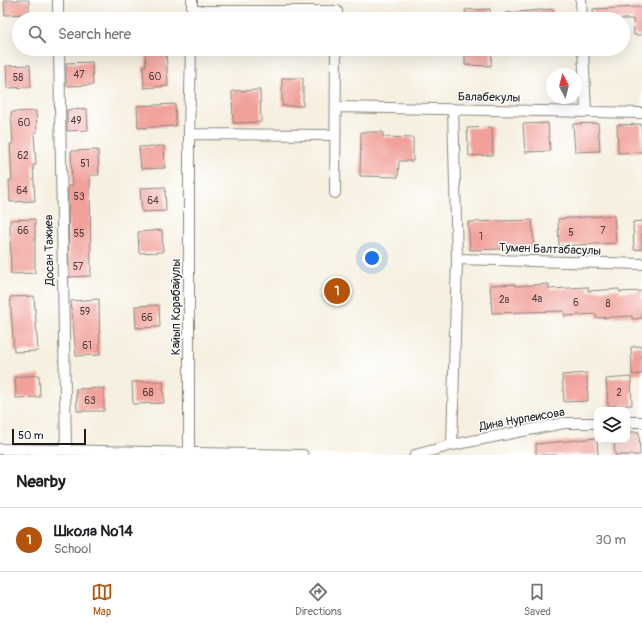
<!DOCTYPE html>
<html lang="en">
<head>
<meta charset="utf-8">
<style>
  :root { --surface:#fff; --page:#f6f6f6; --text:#202124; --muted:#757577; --line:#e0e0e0; --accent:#b45309 }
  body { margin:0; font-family:Pangolin,sans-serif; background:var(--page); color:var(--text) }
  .controls { position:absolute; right:12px; bottom:12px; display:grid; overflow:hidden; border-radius:8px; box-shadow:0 4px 16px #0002 }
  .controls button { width:36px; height:36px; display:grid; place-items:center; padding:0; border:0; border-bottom:1px solid var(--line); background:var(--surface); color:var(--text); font:20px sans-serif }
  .compass { position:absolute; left:546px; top:68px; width:36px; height:36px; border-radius:50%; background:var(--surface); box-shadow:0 4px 16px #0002; rotate:353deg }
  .scale { position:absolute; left:12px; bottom:10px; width:74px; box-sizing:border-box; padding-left:4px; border:2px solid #1c1c1c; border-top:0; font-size:11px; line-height:14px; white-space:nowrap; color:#1c1c1c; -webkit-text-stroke:3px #fff; paint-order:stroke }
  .you { position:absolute; left:372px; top:258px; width:14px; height:14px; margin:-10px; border:3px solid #fff; border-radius:50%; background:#1a73e8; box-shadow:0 0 0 6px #1a73e833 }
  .badge { display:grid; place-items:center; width:26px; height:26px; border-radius:50%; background:var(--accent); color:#fff; font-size:13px; font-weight:700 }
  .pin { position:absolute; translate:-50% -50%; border:2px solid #fff; box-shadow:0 1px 4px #0006 }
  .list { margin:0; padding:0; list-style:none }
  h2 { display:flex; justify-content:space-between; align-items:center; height:52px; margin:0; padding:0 16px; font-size:17px }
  h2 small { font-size:13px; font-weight:400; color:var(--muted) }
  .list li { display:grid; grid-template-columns:26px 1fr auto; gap:12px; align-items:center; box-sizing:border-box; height:64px; padding:0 16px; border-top:1px solid var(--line) }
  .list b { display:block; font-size:15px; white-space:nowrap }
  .list p { margin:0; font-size:13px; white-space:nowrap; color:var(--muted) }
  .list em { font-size:13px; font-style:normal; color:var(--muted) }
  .icon { flex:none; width:22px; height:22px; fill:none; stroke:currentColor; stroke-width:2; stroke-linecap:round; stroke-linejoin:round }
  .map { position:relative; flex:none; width:642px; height:455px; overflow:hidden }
  .search { position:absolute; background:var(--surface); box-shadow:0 4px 16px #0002; left:12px; right:12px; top:12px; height:44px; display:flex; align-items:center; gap:10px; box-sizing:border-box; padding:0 14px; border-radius:22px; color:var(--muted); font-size:15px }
  .sheet { height:116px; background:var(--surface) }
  nav { display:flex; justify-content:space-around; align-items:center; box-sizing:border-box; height:56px; border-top:1px solid var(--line); background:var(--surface); font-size:11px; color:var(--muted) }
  nav a { display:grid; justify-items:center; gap:2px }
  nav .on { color:var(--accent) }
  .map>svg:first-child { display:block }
  .building { fill:#f1a09a }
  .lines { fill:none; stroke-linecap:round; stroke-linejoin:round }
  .minor-casing { stroke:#89867e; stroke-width:12 }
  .minor { stroke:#fff; stroke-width:10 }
  .labels { text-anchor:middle; stroke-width:3; stroke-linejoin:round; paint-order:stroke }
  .number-label { font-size:10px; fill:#513d3c }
  .street-label { font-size:12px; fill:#1c1c1c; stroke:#fff }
</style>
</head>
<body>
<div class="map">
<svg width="642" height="455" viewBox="0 0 642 455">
  <rect width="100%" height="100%" fill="#fff"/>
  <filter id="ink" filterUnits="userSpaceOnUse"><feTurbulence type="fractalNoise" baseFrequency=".025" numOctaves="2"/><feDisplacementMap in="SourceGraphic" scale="8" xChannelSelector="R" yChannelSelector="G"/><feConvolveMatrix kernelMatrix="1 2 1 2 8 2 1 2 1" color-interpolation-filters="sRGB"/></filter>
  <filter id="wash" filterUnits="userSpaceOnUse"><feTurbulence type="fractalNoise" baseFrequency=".012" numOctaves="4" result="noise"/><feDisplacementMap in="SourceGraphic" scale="16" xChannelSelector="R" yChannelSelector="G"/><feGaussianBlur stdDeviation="0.9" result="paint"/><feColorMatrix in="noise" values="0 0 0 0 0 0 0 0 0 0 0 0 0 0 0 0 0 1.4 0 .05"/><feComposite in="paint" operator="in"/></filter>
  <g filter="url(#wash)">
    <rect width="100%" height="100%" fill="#f6f0e0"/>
    <g id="blocks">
      <path class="building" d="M 4,0 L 29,0 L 29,14 L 5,15 Z
        M 642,7 L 642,35 L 634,35 L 633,19 L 594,19 L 593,9 Z
        M 490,9 L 490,19 L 466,19 L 465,10 Z
        M 553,9 L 554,19 L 505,19 L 505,13 Z
        M 145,49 L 166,49 L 168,86 L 144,88 L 143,66 L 146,66 Z
        M 465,49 L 492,49 L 491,66 L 465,65 Z
        M 92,62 L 93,85 L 66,86 L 66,63 Z
        M 30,65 L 31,87 L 7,88 L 6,66 Z
        M 282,78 L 303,78 L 303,106 L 282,106 Z
        M 260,90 L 261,122 L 233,123 L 232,91 Z
        M 175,104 L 176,126 L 138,128 L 137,106 Z
        M 87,109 L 88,130 L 67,131 L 67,110 Z
        M 36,111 L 37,132 L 34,133 L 36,165 L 33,165 L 35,201 L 10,202 L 9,180 L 12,180 L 10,144 L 13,144 L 11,112 Z
        M 548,123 L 550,151 L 525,152 L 523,124 Z
        M 598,123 L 600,151 L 575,152 L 573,124 Z
        M 641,124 L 642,152 L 618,153 L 617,125 Z
        M 492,127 L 493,155 L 469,156 L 467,128 Z
        M 361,132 L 383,132 L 383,137 L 413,138 L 413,161 L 399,161 L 398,177 L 360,176 Z
        M 164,146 L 165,168 L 141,169 L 139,147 Z
        M 98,150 L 99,175 L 90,175 L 91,276 L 69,277 L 68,186 L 72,186 L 71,151 Z
        M 165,187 L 166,211 L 142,212 L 140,188 Z
        M 614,215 L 616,243 L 559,246 L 558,219 Z
        M 35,219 L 35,273 L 11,274 L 10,220 Z
        M 532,220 L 534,248 L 470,250 L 468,222 Z
        M 642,221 L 642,249 L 634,250 L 633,222 Z
        M 162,230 L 163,252 L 139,253 L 138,232 Z
        M 515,284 L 515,286 L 549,284 L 549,289 L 588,287 L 588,291 L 619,289 L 620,292 L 642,291 L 642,318 L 632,319 L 632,316 L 596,318 L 596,314 L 565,316 L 564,311 L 492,313 L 490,285 Z
        M 34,296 L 38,351 L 14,352 L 10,297 Z
        M 99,299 L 100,355 L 76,356 L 71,301 Z
        M 159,305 L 160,327 L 136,328 L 135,306 Z
        M 642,346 L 642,374 L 632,375 L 631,347 Z
        M 587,373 L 588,401 L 564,402 L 562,375 Z
        M 39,375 L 40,397 L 16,398 L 15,377 Z
        M 631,377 L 632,405 L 608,406 L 606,379 Z
        M 163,381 L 164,403 L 133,404 L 132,382 Z
        M 104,388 L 104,411 L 77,411 L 76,389 Z
        M 627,432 L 639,432 L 640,455 L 615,455 L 614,440 L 627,440 Z
        M 597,438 L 598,455 L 536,455 L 536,444 Z"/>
    </g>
  </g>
  <g filter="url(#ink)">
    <use href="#blocks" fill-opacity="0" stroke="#89867e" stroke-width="1"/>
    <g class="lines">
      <defs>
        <path id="minor" d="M 58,0 L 58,19
          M 192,0 L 192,19
          M 581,0 L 582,19
          M 193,11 L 337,11 L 337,19
          M 59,49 L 66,450
          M 583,49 L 586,112
          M 336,107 L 642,113
          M 189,134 L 335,135
          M 335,193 L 336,49
          M 457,259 L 642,264
          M 627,422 L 642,422
          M 452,445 L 457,259 L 453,109
          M 0,449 L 303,455
          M 189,452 L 189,134 L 191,49
          M 415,455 L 452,445 L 564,423 L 597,423"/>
      </defs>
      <use href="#minor" class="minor-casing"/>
      <use href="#minor" class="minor"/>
    </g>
  </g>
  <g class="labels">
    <g class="number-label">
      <text x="79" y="78">47</text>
      <text x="155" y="80">60</text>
      <text x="18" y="81">58</text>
      <text x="76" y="124">49</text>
      <text x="24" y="126">60</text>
      <text x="23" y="159">62</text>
      <text x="85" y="167">51</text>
      <text x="22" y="194">64</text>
      <text x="79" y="200">53</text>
      <text x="153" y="204">64</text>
      <text x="23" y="234">66</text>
      <text x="603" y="234">7</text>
      <text x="571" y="236">5</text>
      <text x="79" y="237">55</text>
      <text x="481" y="240">1</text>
      <text x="78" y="270">57</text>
      <text x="537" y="302">4а</text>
      <text x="504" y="303">2а</text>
      <text x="576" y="306">6</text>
      <text x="608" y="307">8</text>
      <text x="85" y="315">59</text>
      <text x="147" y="321">66</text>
      <text x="87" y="349">61</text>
      <text x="148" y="396">68</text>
      <text x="619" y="396">2</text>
      <text x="90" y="404">63</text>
    </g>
    <g class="street-label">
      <text transform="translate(489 97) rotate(1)" y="4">Балабекулы</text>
      <text transform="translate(550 249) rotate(2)" y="4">Тумен Балтабасулы</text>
      <text transform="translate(49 250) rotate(-91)" y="4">Досан Тажиев</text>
      <text transform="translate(176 307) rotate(-90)" y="4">Кайып Корабайулы</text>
      <text transform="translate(522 419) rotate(-10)" y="4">Дина Нурпеисова</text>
    </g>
  </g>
</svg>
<div class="controls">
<button><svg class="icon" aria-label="layers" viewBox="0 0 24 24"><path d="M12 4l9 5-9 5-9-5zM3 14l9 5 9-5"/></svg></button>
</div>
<svg class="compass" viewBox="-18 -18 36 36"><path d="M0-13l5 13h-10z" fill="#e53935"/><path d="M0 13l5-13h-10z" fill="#757577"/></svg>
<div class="scale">50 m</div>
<div class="you"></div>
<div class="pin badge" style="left:337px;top:291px">1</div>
<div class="search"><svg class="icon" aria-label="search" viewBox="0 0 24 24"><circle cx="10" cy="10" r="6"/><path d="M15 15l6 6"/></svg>Search here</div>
</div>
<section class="sheet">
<h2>Nearby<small></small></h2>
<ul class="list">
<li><span class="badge">1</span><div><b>Школа №14</b><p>School</p></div><em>30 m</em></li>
</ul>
</section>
<nav>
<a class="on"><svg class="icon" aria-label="map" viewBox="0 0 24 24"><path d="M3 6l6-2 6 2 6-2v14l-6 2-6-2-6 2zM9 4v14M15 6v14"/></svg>Map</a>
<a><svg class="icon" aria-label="directions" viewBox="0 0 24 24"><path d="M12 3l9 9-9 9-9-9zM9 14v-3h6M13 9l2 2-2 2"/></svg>Directions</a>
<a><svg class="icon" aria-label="saved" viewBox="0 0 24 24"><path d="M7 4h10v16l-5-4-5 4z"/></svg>Saved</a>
</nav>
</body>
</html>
